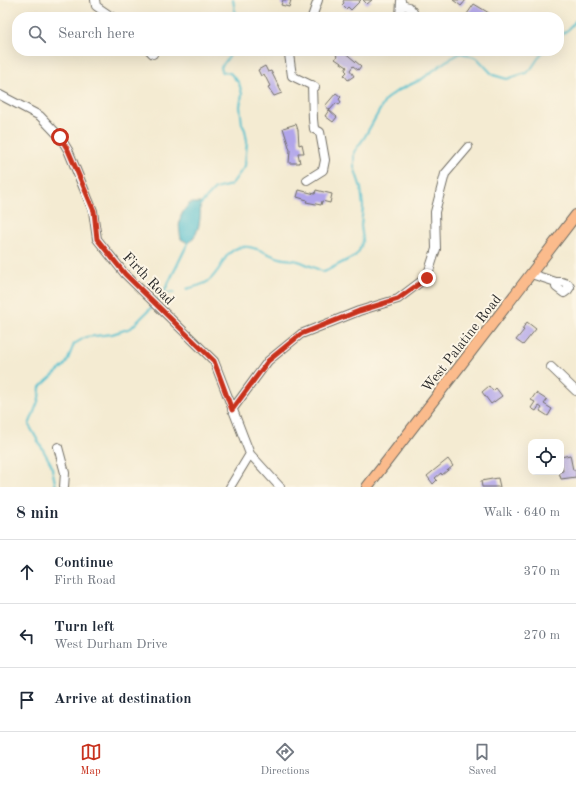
<!DOCTYPE html>
<html lang="en">
<head>
<meta charset="utf-8">
<style>
  :root { --surface:#fff; --page:#f6f6f7; --text:#1f2937; --muted:#747a83; --line:#e0e1e3; --accent:#c8321e }
  body { margin:0; font-family:"Old Standard TT",serif; background:var(--page); color:var(--text) }
  .controls { position:absolute; right:12px; bottom:12px; display:grid; overflow:hidden; border-radius:8px; box-shadow:0 4px 16px #0002 }
  .controls button { width:36px; height:36px; display:grid; place-items:center; padding:0; border:0; border-bottom:1px solid var(--line); background:var(--surface); color:var(--text); font:20px sans-serif }
  .stop { position:absolute; width:12px; height:12px; margin:-9px; border:3px solid #c8321e; border-radius:50%; background:#fff }
  .stop.end { background:#c8321e; border-color:#fff; box-shadow:0 1px 4px #0008 }
  .list { margin:0; padding:0; list-style:none }
  h2 { display:flex; justify-content:space-between; align-items:center; height:52px; margin:0; padding:0 16px; font-size:17px }
  h2 small { font-size:13px; font-weight:400; color:var(--muted) }
  .list li { display:grid; grid-template-columns:26px 1fr auto; gap:12px; align-items:center; box-sizing:border-box; height:64px; padding:0 16px; border-top:1px solid var(--line) }
  .list b { display:block; font-size:15px; white-space:nowrap }
  .list p { margin:0; font-size:13px; white-space:nowrap; color:var(--muted) }
  .list em { font-size:13px; font-style:normal; color:var(--muted) }
  .icon { flex:none; width:22px; height:22px; fill:none; stroke:currentColor; stroke-width:2; stroke-linecap:round; stroke-linejoin:round }
  .map { position:relative; flex:none; width:576px; height:487px; overflow:hidden }
  .search { position:absolute; background:var(--surface); box-shadow:0 4px 16px #0002; left:12px; right:12px; top:12px; height:44px; display:flex; align-items:center; gap:10px; box-sizing:border-box; padding:0 14px; border-radius:16px; color:var(--muted); font-size:15px }
  .sheet { height:244px; background:var(--surface) }
  nav { display:flex; justify-content:space-around; align-items:center; box-sizing:border-box; height:56px; border-top:1px solid var(--line); background:var(--surface); font-size:11px; color:var(--muted) }
  nav a { display:grid; justify-items:center; gap:2px }
  nav .on { color:var(--accent) }
  .map>svg:first-child { display:block }
  .water { fill:#54c0cf; stroke:#40767d }
  .lines { fill:none; stroke-linecap:round; stroke-linejoin:round }
  .stream { stroke:#54c0cf; stroke-width:2 }
  .building { fill:#b1a5ea }
  .minor-casing { stroke:#716e65; stroke-width:10 }
  .major-casing { stroke:#716e65; stroke-width:12 }
  .minor { stroke:#fff; stroke-width:8 }
  .major { stroke:#fbbb8c; stroke-width:10 }
  .route { stroke:#c8321e; stroke-width:5 }
  .labels { text-anchor:middle; stroke-width:4; stroke-linejoin:round; paint-order:stroke }
  .street-label { font-size:14px; fill:#2b2b2b; stroke:#fcf5e5 }
</style>
</head>
<body>
<div class="map">
<svg width="576" height="487" viewBox="0 0 576 487">
  <rect width="100%" height="100%" fill="#fcf5e5"/>
  <filter id="ink" filterUnits="userSpaceOnUse"><feTurbulence type="fractalNoise" baseFrequency=".025" numOctaves="2"/><feDisplacementMap in="SourceGraphic" scale="8" xChannelSelector="R" yChannelSelector="G"/><feConvolveMatrix kernelMatrix="1 2 1 2 8 2 1 2 1" color-interpolation-filters="sRGB"/></filter>
  <filter id="wash" filterUnits="userSpaceOnUse"><feTurbulence type="fractalNoise" baseFrequency=".012" numOctaves="4" result="noise"/><feDisplacementMap in="SourceGraphic" scale="16" xChannelSelector="R" yChannelSelector="G"/><feGaussianBlur stdDeviation="0.9" result="paint"/><feColorMatrix in="noise" values="0 0 0 0 0 0 0 0 0 0 0 0 0 0 0 0 0 1.4 0 .05"/><feComposite in="paint" operator="in"/></filter>
  <g filter="url(#wash)">
    <rect width="100%" height="100%" fill="#f4ebd2"/>
    <path class="water" d="M 190,203 L 200,203 C 201,218 200,234 188,243 L 181,239 C 178,223 178,216 190,203 Z"/>
    <g class="lines">
      <path class="stream" d="M 233,0 L 236,17
        M 559,36 L 569,29 L 576,20
        M 199,206 L 215,189 L 231,185 L 245,166 L 247,141 L 245,130 L 242,124 L 240,106 L 242,94 L 239,83 L 230,73 L 222,72 L 221,67 L 231,54 L 232,51
        M 186,289 C 207,284 210,283 222,264 C 224,260 227,254 231,252 C 246,239 265,254 280,258 C 286,260 292,259 298,261 C 307,264 315,268 324,272 L 355,256 L 359,251 L 363,240 L 361,226 L 363,207 L 361,188 L 354,167 L 354,152 L 364,138 L 386,99 L 397,91 L 422,79 L 446,61 L 461,53 L 474,57 L 478,59 L 493,75 L 507,79 L 526,73 L 531,69 L 543,51
        M 163,294 L 174,292
        M 158,300 L 163,294 L 188,243
        M 56,487 L 51,464 L 29,425 L 39,399 L 40,387 L 64,366 L 67,362 L 74,344 L 86,337 L 112,334 L 131,328 L 152,307"/>
    </g>
    <g id="blocks">
      <path class="building" d="M 283,0 L 291,0 L 289,7 L 281,5 Z
        M 344,0 L 361,0 L 351,10 L 348,7 L 346,9 L 342,5 L 344,3 L 343,1 Z
        M 363,0 L 372,0 L 367,4 Z
        M 453,0 L 466,0 L 461,6 Z
        M 474,4 L 489,13 L 486,17 L 471,17 L 467,14 Z
        M 336,51 L 343,51 L 361,66 L 358,70 L 353,66 L 350,70 L 354,76 L 348,80 L 344,75 L 347,72 L 345,70 L 347,67 L 335,59 L 337,56 L 335,53 Z
        M 265,66 L 268,72 L 271,71 L 282,93 L 274,96 L 268,87 L 270,86 L 264,74 L 261,76 L 258,70 Z
        M 336,93 L 341,97 L 339,99 L 341,102 L 339,105 L 336,103 L 330,110 L 325,106 Z
        M 329,110 L 337,117 L 333,122 L 325,116 Z
        M 296,124 L 298,130 L 299,145 L 302,144 L 304,153 L 298,153 L 300,163 L 289,163 L 290,150 L 283,128 Z
        M 299,190 L 315,194 L 316,190 L 332,194 L 330,203 L 322,201 L 321,205 L 306,202 L 307,200 L 297,197 Z
        M 527,322 L 536,329 L 523,345 L 516,340 L 524,330 L 522,329 Z
        M 489,386 L 493,391 L 496,388 L 502,396 L 491,404 L 482,392 Z
        M 536,393 L 547,400 L 544,404 L 552,409 L 548,416 L 540,411 L 542,408 L 539,406 L 536,411 L 531,408 L 535,402 L 531,400 Z
        M 570,455 L 573,470 L 576,470 L 576,477 L 561,479 L 559,472 L 563,471 L 561,457 Z
        M 448,459 L 453,466 L 442,475 L 441,473 L 435,478 L 437,480 L 433,484 L 427,476 Z
        M 498,478 L 500,487 L 482,487 L 481,481 Z"/>
    </g>
  </g>
  <g filter="url(#ink)">
    <use href="#blocks" fill-opacity="0" stroke="#716e65" stroke-width="1"/>
    <g class="lines">
      <defs>
        <path id="minor" d="M 95,0 L 96,6 L 112,17
          M 401,5 L 409,7 L 413,12 L 412,17
          M 312,17 L 318,0
          M 400,17 L 401,1
          M 150,51 L 153,54
          M 291,51 L 289,54 L 292,76 L 315,87
          M 0,95 L 40,116 L 60,137 L 68,150 L 93,211 L 97,239 L 125,274 L 214,361 L 250,454 L 280,487
          M 307,180 L 323,170 L 325,160 L 320,132 L 314,129 L 313,119 L 312,85
          M 531,274 L 556,282 L 562,282 L 568,284 L 570,287 L 568,290 L 564,293 L 556,287 L 556,282
          M 551,367 L 576,391
          M 232,410 L 268,361 L 301,334 L 359,311 L 398,299 L 427,277 L 436,249 L 435,212 L 445,174 L 468,147
          M 58,447 L 65,473 L 64,487
          M 230,487 L 250,454"/>
        <path id="major" d="M 367,487 L 576,215"/>
      </defs>
      <use href="#minor" class="minor-casing"/>
      <use href="#major" class="major-casing"/>
      <use href="#minor" class="minor"/>
      <use href="#major" class="major"/>
    </g>
  </g>
  <g class="lines" filter="url(#ink)">
    <path class="route" d="M 60,137 L 68,150 L 94,211 L 97,239 L 125,274 L 214,361 L 232,410 L 268,361 L 301,334 L 359,311 L 398,299 L 427,278"/>
  </g>
  <g class="labels">
    <g class="street-label">
      <text transform="translate(149 278) rotate(46)" y="5">Firth Road</text>
      <text transform="translate(461 343) rotate(-52)" y="5">West Palatine Road</text>
    </g>
  </g>
</svg>
<div class="controls">
<button><svg class="icon" aria-label="locate" viewBox="0 0 24 24"><circle cx="12" cy="12" r="6"/><path d="M12 2v4M12 18v4M2 12h4M18 12h4"/></svg></button>
</div>
<div class="stop" style="left:60px;top:137px"></div>
<div class="stop end" style="left:427px;top:278px"></div>
<div class="search"><svg class="icon" aria-label="search" viewBox="0 0 24 24"><circle cx="10" cy="10" r="6"/><path d="M15 15l6 6"/></svg>Search here</div>
</div>
<section class="sheet">
<h2>8 min<small>Walk · 640 m</small></h2>
<ul class="list">
<li><svg class="icon" aria-label="ahead" viewBox="0 0 24 24"><path d="M12 20V5M6 11l6-6 6 6"/></svg><div><b>Continue</b><p>Firth Road</p></div><em>370 m</em></li>
<li><svg class="icon" aria-label="left" viewBox="0 0 24 24"><path d="M17 20v-9H6M10 6l-5 5 5 5"/></svg><div><b>Turn left</b><p>West Durham Drive</p></div><em>270 m</em></li>
<li><svg class="icon" aria-label="arrive" viewBox="0 0 24 24"><path d="M6 21V4h12l-3 4 3 4H6"/></svg><div><b>Arrive at destination</b></div></li>
</ul>
</section>
<nav>
<a class="on"><svg class="icon" aria-label="map" viewBox="0 0 24 24"><path d="M3 6l6-2 6 2 6-2v14l-6 2-6-2-6 2zM9 4v14M15 6v14"/></svg>Map</a>
<a><svg class="icon" aria-label="directions" viewBox="0 0 24 24"><path d="M12 3l9 9-9 9-9-9zM9 14v-3h6M13 9l2 2-2 2"/></svg>Directions</a>
<a><svg class="icon" aria-label="saved" viewBox="0 0 24 24"><path d="M7 4h10v16l-5-4-5 4z"/></svg>Saved</a>
</nav>
</body>
</html>
